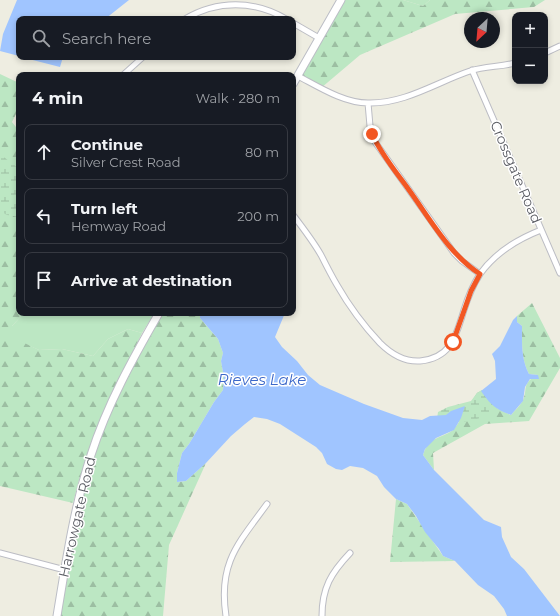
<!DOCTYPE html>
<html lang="en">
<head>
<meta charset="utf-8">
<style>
  :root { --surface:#171b24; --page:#20242c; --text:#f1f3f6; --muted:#9ea1a6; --line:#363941 }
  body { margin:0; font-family:Montserrat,sans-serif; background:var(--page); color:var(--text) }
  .controls { position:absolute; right:12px; top:12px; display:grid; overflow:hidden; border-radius:8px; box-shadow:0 2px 6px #0003 }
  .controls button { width:36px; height:36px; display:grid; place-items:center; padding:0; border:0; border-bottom:1px solid var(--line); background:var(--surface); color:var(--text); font:20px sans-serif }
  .compass { position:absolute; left:464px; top:12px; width:36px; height:36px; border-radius:50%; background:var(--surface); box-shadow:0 2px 6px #0003; rotate:206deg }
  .stop { position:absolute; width:12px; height:12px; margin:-9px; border:3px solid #f25723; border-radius:50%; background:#fff }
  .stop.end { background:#f25723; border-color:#fff; box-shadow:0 1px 4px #0008 }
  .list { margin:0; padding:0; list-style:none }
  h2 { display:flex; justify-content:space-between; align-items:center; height:52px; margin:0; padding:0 16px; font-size:17px }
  h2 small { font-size:13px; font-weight:400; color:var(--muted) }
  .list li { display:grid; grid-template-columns:26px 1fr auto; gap:12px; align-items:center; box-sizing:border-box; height:56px; margin:0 8px 8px; padding:0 8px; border:1px solid var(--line); border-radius:8px }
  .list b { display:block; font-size:15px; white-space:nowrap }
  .list p { margin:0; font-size:13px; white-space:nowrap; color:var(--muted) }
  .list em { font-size:13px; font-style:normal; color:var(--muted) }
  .icon { flex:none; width:22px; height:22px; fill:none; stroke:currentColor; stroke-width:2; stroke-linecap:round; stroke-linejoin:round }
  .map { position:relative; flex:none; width:560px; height:616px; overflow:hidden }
  .search { position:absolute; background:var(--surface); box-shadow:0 2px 6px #0003; left:16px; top:16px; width:280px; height:44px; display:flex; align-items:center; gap:10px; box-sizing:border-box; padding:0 14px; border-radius:8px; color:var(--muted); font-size:15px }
  .panel { position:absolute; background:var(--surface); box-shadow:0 2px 6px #0003; left:16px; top:72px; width:280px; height:244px; border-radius:8px }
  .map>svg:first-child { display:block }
  .grass { fill:#bce7c3 }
  .forest { fill:url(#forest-firs) }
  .wetland { fill:url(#wetland-marsh) }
  .water { fill:#a0c5ff }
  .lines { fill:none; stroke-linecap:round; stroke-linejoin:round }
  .street-casing { stroke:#bcbdc4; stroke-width:7 }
  .secondary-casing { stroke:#bcbec6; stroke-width:9 }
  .street { stroke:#fff; stroke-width:5 }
  .secondary { stroke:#fff; stroke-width:7 }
  .route { stroke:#f25723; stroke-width:5 }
  .labels { text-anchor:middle; stroke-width:3; stroke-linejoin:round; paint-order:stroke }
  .street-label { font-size:14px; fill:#5a5c63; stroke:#fff }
  .water-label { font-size:15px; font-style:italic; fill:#3c68c9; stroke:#fff }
</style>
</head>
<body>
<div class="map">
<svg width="560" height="616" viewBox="0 0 560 616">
  <defs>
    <pattern id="forest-firs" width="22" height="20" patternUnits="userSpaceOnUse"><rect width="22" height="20" fill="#bce7c3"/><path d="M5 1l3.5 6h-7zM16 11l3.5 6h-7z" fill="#9cbea2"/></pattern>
    <pattern id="wetland-marsh" width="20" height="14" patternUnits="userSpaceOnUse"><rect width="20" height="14" fill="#bce7c3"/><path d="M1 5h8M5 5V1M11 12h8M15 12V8" fill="none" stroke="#9cbea2"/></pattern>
  </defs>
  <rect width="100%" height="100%" fill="#eeede1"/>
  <path class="grass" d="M 403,0 L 430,0 L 423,6 Z
    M 24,313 L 151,313 L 154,314 L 142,333 L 128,329 L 108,339 L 93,356 L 62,349 L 39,350 L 12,338 L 12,326 Z"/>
  <path class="forest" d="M 341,0 L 403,0 L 423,6 L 430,0 L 545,0 L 534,7 L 455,14 L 360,55 L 321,88 L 298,76 Z
    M 0,74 L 19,83 L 19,108 L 12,122 L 19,131 L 19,313 L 24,313 L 12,326 L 12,337 L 39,350 L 62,349 L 93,356 L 108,339 L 128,329 L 142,333 L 97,427 L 79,480 L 73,503 L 0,486 Z
    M 532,303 L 560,358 L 560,368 L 529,421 L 485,424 L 433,453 L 434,470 L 423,455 C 429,436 441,439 453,430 C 457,427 472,400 477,393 L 482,390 C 486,403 499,410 511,415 C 514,411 519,407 522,402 C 529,390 520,383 538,375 L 529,374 C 521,359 522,343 522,326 L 517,322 L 517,316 Z
    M 159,313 L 200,313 L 200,318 L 218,339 L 223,353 L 221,361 L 224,378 L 223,390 L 214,402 L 189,444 L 182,453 L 177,473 L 177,482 L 186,481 L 206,463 L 169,545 L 163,616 L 57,616 L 75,515 L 106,416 Z
    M 396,499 L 407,504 L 443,556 L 455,561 L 390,562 Z"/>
  <path class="wetland" d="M 0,154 L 19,169 L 19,217 L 7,215 L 0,211 Z
    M 482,390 L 487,392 L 499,407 L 493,409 L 489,415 L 471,421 L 455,422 L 437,419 L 438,412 L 448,407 L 471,401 L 477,393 Z"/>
  <path class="water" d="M 17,0 L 129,0 L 105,19 L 19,19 L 19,56 L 0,51 L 3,34 Z
    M 21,57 L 63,57 L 60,67 Z
    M 200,313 L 285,313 L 275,337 L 282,347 L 297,361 L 308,375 L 320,385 L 364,404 L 403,418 L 422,420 L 430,416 L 446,415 L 451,411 L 465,406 L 461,418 L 454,430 L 436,438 L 425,449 L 423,455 L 434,470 L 484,520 L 501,527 L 502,537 L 511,557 L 524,569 L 560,616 L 507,616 L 504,609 L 494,596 L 478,585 L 455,561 L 443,556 L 439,549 L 425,532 L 416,516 L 407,504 L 396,499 L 384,487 L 377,476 L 363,468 L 350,466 L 342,470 L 336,469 L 327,464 L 322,453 L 316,447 L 280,424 L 267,419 L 254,417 L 245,424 L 231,436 L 206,463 L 186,481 L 177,482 L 177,473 L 182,453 L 189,444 L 214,402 L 223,390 L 224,378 L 221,361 L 223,353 L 218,339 L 200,318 Z
    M 517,316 L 517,322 L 522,326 C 522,342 521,359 529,374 L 538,375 L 539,379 L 530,379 L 525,387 L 523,401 L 511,415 C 495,409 491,405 481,391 L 496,379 L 495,361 L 492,354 L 500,346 L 513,320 Z"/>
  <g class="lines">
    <defs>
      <path id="street" d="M 185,19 C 217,0 254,0 286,19
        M 293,23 L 319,38
        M 545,53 L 560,46
        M 472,70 L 560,273
        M 123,75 L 143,57
        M 298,76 C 319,87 344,103 368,103 C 405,104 437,82 470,71 C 485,66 500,67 515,63
        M 368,103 L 370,126 L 375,142 L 454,253 L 462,261 L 480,274
        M 293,215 C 303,228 313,241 321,255 C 326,265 331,275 337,285 C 349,306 363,325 380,343 C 391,354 404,362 420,361 C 452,358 456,335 464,310 C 468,297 473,285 480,274 C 495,253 518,239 541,230
        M 0,553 L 65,570
        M 226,616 C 218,563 238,544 267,504
        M 322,616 C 322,588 331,573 350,553"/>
      <path id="secondary" d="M 293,84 L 341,0
        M 57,616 C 66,562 74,507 91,455 C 107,405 133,358 159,313"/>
    </defs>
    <use href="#street" class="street-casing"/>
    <use href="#secondary" class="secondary-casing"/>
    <use href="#street" class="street"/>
    <use href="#secondary" class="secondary"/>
  </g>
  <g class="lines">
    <path class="route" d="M 372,134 C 381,154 396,172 409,190 C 430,219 450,255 480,274 L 471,291 L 453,342"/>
  </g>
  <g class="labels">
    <g class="street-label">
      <text transform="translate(516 172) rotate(67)" y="5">Crossgate Road</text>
      <text transform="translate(77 517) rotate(-77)" y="5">Harrowgate Road</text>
    </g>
    <g class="water-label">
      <text x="262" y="385">Rieves Lake</text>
    </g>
  </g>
</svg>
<div class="controls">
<button>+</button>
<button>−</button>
</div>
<svg class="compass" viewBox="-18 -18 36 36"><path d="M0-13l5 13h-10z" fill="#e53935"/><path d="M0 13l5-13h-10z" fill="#9ea1a6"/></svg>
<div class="stop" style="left:453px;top:342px"></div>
<div class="stop end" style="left:372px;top:134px"></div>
<div class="search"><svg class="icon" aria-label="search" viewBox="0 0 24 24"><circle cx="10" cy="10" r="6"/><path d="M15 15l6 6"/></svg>Search here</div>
<section class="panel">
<h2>4 min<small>Walk · 280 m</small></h2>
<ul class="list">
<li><svg class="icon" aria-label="ahead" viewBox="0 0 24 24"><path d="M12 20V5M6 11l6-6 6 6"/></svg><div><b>Continue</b><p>Silver Crest Road</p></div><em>80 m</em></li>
<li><svg class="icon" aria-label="left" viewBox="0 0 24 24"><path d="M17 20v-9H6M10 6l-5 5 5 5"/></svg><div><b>Turn left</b><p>Hemway Road</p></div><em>200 m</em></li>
<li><svg class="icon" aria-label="arrive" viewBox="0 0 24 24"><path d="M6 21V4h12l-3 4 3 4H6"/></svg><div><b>Arrive at destination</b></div></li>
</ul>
</section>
</div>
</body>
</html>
